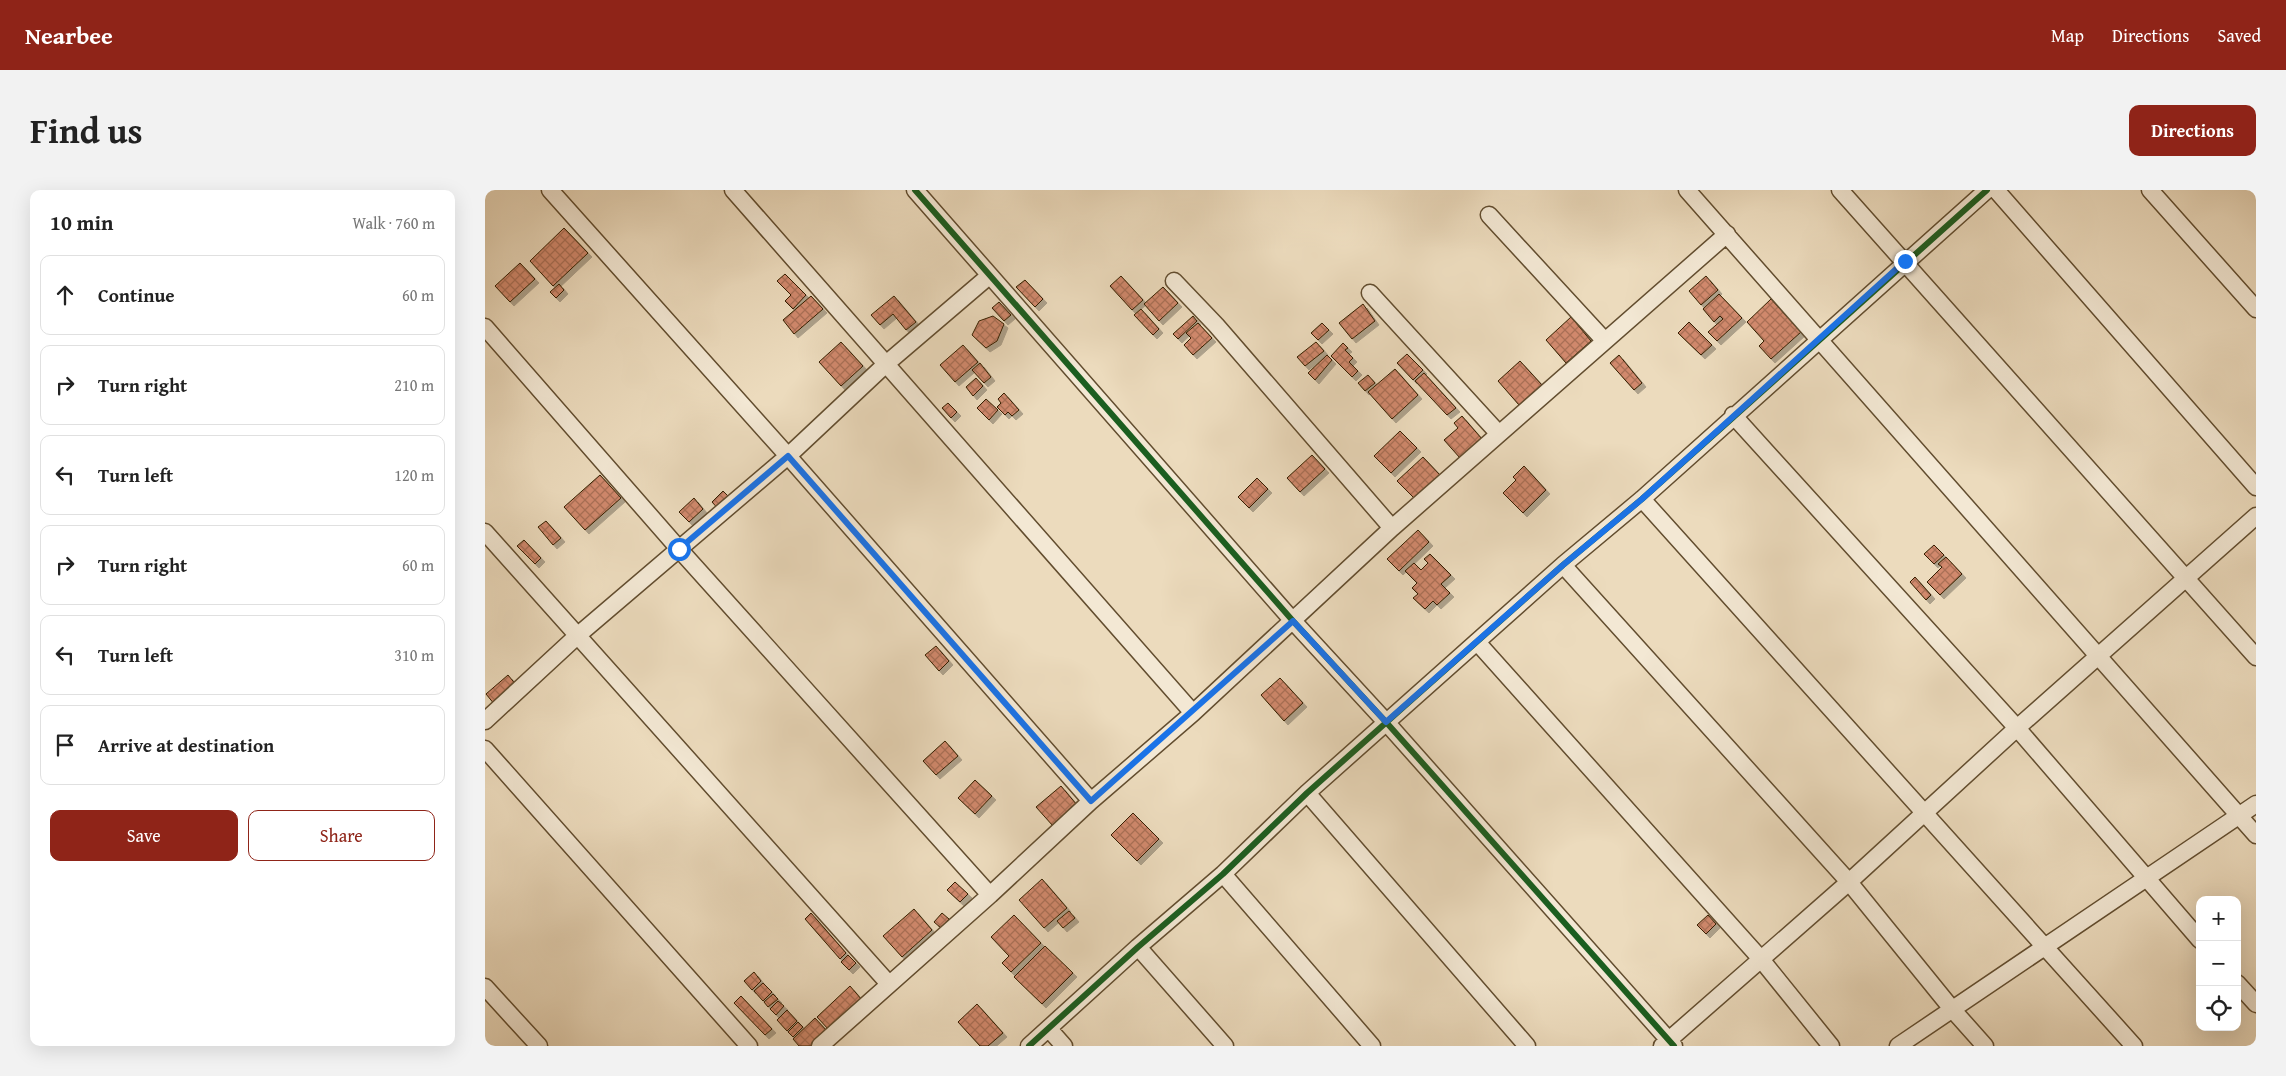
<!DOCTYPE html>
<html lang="en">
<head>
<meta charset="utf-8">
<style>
  :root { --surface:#fff; --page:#f2f2f2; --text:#222; --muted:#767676; --line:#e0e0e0; --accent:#8f2418 }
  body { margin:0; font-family:"Gentium Book Plus",serif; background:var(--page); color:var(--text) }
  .controls { position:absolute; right:15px; bottom:15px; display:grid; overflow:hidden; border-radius:10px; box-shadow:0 5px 20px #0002 }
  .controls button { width:45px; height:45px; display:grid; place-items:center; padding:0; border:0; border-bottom:1px solid var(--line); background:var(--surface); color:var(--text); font:25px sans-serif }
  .stop { position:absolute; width:15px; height:15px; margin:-11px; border:4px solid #1a73e8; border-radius:50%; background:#fff }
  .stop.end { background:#1a73e8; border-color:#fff; box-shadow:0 1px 5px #0008 }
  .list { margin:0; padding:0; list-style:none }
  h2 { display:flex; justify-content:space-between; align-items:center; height:65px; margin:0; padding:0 20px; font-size:21px }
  h2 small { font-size:16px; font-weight:400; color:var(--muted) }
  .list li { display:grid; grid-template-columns:32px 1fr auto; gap:15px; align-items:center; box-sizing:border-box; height:80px; margin:0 10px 10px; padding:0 10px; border:1px solid var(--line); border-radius:10px }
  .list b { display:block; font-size:19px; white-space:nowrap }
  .list em { font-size:16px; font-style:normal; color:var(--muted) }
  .actions { display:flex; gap:10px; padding:15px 20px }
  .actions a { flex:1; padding:11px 0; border:1px solid var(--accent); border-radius:10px; text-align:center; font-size:18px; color:var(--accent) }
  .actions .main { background:var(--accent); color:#fff }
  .icon { flex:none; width:28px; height:28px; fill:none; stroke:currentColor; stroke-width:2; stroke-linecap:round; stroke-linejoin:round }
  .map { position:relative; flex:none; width:1771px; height:856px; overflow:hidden; border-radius:10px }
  header { display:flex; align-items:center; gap:30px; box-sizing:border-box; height:70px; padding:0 25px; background:var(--accent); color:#fff }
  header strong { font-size:24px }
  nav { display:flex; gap:28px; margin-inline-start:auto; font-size:18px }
  .intro { display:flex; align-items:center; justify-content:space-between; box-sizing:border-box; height:120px; padding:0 30px }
  h1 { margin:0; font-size:35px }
  .button { padding:12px 22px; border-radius:10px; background:var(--accent); color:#fff; font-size:18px; font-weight:700 }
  main { display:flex; gap:30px; padding:0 30px }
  aside { flex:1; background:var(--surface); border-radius:10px; box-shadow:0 5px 20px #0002 }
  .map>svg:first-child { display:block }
  .building { fill:url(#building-cross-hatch); stroke:#341e00; filter:url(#shadow) }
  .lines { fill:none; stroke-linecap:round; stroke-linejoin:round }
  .minor-casing { stroke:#624d2f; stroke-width:19 }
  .minor { stroke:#f3e8d4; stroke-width:16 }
  .cycleway-casing { stroke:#f3e8d4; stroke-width:9 }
  .cycleway { stroke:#1b5e20; stroke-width:6 }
  .route { stroke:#1a73e8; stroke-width:6 }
</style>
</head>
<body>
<header>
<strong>Nearbee</strong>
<nav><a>Map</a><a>Directions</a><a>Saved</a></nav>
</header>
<div class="intro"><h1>Find us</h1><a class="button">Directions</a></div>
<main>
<aside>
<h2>10 min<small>Walk · 760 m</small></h2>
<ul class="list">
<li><svg class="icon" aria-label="ahead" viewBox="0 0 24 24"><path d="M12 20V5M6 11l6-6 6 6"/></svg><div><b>Continue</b></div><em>60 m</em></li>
<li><svg class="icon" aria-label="right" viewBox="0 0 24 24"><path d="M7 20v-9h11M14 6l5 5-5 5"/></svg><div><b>Turn right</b></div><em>210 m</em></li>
<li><svg class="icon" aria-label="left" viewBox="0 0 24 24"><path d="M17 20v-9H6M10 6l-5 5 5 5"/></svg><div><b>Turn left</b></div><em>120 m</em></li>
<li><svg class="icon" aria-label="right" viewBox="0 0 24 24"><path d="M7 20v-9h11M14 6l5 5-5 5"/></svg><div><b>Turn right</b></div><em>60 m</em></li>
<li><svg class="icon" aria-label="left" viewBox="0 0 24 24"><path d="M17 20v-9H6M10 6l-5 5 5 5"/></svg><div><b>Turn left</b></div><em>310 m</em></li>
<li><svg class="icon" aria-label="arrive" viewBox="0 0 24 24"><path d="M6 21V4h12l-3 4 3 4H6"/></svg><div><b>Arrive at destination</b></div></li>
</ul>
<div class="actions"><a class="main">Save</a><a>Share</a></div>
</aside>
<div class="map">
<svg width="1771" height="856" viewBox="0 0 1771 856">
  <defs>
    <pattern id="building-cross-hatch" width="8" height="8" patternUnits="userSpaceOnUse" patternTransform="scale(1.25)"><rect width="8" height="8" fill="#d1896d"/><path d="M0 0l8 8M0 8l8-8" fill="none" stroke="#aa6f57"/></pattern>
    <filter id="shadow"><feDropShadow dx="4" dy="4" stdDeviation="0" flood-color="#0004"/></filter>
  </defs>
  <rect width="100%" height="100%" fill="#ecdbbd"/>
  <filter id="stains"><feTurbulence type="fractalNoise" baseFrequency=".004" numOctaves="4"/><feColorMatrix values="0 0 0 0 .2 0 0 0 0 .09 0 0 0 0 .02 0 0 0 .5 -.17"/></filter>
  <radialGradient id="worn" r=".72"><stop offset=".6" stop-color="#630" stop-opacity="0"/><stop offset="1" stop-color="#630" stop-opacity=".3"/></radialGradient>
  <path class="building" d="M 79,38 L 103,63 L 68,96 L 45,71 Z
    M 35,73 L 50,89 L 25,112 L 10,96 Z
    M 300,84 L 321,105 L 308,119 L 300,111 L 306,105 L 292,91 Z
    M 636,86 L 658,110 L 647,120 L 625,96 Z
    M 1221,86 L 1233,100 L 1216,115 L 1204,101 Z
    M 540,90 L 558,109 L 550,117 L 531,97 Z
    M 74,94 L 79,100 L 71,108 L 65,102 Z
    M 678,97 L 693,113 L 674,131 L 659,114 Z
    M 1234,104 L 1257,128 L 1232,151 L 1223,142 L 1238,129 L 1235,126 L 1229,132 L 1218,119 Z
    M 326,106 L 338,119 L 309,144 L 298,130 Z
    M 409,106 L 431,132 L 421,140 L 408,124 L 395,135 L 386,125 Z
    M 1286,109 L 1316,142 L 1286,169 L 1274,156 L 1279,151 L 1262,132 Z
    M 514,112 L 526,125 L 519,131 L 507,118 Z
    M 878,114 L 890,131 L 867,149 L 854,133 Z
    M 656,119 L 674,139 L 668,145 L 649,125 Z
    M 508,126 L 519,134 L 512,151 L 501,158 L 487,145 L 494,131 Z
    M 708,126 L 712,131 L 693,149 L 688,144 Z
    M 1086,127 L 1106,151 L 1081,173 L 1061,150 Z
    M 1204,132 L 1227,155 L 1216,165 L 1193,143 Z
    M 713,133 L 727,148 L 708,165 L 699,155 L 706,148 L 701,143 Z
    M 837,133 L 844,140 L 833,150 L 826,143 Z
    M 356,152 L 378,176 L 356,196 L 334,172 Z
    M 831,152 L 839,161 L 820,176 L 812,167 Z
    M 858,153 L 863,158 L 860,160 L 868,168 L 864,172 L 873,181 L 867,187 L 846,166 Z
    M 478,155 L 493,172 L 470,192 L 455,175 Z
    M 922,164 L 938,180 L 928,190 L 912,173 Z
    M 842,165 L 847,170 L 830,190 L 823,183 Z
    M 1134,165 L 1157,193 L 1149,200 L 1125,173 Z
    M 1035,171 L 1057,195 L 1034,215 L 1013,191 Z
    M 495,173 L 506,187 L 499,193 L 487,180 Z
    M 910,179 L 933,205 L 907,229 L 883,202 Z
    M 939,183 L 971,218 L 962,225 L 930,191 Z
    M 883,185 L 890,193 L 880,201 L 873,193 Z
    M 491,188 L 498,196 L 488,206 L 481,197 Z
    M 519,203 L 534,220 L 527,226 L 523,222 L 520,225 L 512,217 L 516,213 L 513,209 Z
    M 501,209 L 513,220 L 504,230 L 492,218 Z
    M 463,213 L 472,222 L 466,228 L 457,218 Z
    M 977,226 L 997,249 L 975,268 L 959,250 L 973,238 L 969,233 Z
    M 915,241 L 932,258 L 906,283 L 889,266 Z
    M 827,265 L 840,279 L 815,302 L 802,288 Z
    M 938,267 L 955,285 L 930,309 L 912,291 Z
    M 1039,276 L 1061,300 L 1038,323 L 1018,303 L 1031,290 L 1028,287 Z
    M 115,285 L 136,308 L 100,340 L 79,317 Z
    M 772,288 L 783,299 L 764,318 L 753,307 Z
    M 238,301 L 247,310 L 236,322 L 227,312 Z
    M 209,308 L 218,319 L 204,332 L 194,322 Z
    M 61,331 L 76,348 L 68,355 L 53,337 Z
    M 933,340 L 944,352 L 914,381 L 902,369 Z
    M 39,350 L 56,368 L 50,374 L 32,356 Z
    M 1449,355 L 1459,365 L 1449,374 L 1439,364 Z
    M 945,364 L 966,385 L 956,394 L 965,403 L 952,415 L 948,411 L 940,419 L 928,408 L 933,404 L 927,398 L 932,393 L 920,381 L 929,373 L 936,380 L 943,373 L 939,369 Z
    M 1461,367 L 1477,384 L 1455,405 L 1442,392 L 1457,377 L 1453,374 Z
    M 1430,387 L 1446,405 L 1441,410 L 1425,392 Z
    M 451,456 L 464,471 L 454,481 L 440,465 Z
    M 23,485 L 32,496 L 10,515 L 1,504 Z
    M 795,488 L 818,513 L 799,531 L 776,505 Z
    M 460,551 L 473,566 L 451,585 L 438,571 Z
    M 490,590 L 507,606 L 490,624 L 473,608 Z
    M 576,596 L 592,615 L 568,636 L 551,617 Z
    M 648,623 L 674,649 L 652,671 L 626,645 Z
    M 557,689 L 582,718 L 559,738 L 534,710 Z
    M 470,692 L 483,704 L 475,712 L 462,700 Z
    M 429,719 L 447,740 L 417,767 L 398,746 Z
    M 584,721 L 590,728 L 578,738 L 572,731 Z
    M 326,723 L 361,763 L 355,769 L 320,729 Z
    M 457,723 L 464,729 L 456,738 L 449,732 Z
    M 529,725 L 556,753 L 526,782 L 517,773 L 524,766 L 506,747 Z
    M 1223,725 L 1231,734 L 1221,744 L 1212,735 Z
    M 560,756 L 588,783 L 557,814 L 529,787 Z
    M 363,765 L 371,773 L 364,780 L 356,772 Z
    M 269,782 L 276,791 L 267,800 L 259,791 Z
    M 278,793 L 287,802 L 278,811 L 269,801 Z
    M 365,796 L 377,810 L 344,840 L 332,827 Z
    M 288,804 L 293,809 L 283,817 L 279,812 Z
    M 256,806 L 287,839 L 280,845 L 249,813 Z
    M 293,811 L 299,816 L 291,825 L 285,819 Z
    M 492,814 L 518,843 L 503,856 L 495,856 L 473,832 Z
    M 302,820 L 312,831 L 302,841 L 292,830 Z
    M 330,828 L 342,841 L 326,856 L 314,856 L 308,849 Z
    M 313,832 L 318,837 L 308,847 L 303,842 Z"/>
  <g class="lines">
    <defs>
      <path id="minor" d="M 65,0 L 303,266 L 606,611
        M 248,0 L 708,523
        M 430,0 L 808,431 L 901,532 L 1189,856
        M 1202,0 L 1771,645
        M 1355,0 L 1771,467
        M 1511,0 L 1771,297
        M 1665,0 L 1771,119
        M 1004,25 L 1120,151
        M 689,91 L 731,135 L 907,338
        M 885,103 L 1014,244
        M 0,137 L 194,359 L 505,705
        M 1248,225 L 1532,538 L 1715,750
        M 1157,309 L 1649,856
        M 0,342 L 404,794
        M 1078,375 L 1364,692 L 1467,819 L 1500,856
        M 992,452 L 1275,768 L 1346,856
        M 0,531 L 92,446 L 303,266 L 401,174 L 504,86
        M 0,559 L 264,856
        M 822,603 L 1042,856
        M 738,684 L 887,856
        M 653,757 L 740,856
        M 1752,793 L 1771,814
        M 0,797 L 54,856
        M 564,839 L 579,856
        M 335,856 L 505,705 L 606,611 L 708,523 L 907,338 L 1242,44
        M 544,856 L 653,757 L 738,684 L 822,603 L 1078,375 L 1157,309 L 1502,0
        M 1177,856 L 1364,692 L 1532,538 L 1771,326
        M 1413,856 L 1771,614"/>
    </defs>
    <use href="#minor" class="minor-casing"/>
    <use href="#minor" class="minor"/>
    <defs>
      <path id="cycleway" d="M 430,0 L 808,431 L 901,532 L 1189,856
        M 544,856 L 653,757 L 738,684 L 822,603 L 1078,375 L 1157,309 L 1502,0"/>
    </defs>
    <use href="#cycleway" class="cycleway-casing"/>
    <use href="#cycleway" class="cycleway"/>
  </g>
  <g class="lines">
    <path class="route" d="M 194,359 L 303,266 L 606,611 L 808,431 L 901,532 L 1078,375 L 1157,309 L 1420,71"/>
  </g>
  <rect width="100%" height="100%" filter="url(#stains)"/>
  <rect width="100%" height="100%" fill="url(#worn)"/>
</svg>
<div class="controls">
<button>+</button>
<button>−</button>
<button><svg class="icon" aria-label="locate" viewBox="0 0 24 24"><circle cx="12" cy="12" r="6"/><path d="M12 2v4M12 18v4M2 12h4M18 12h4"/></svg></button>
</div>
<div class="stop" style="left:194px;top:359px"></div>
<div class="stop end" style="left:1420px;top:71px"></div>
</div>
</main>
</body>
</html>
